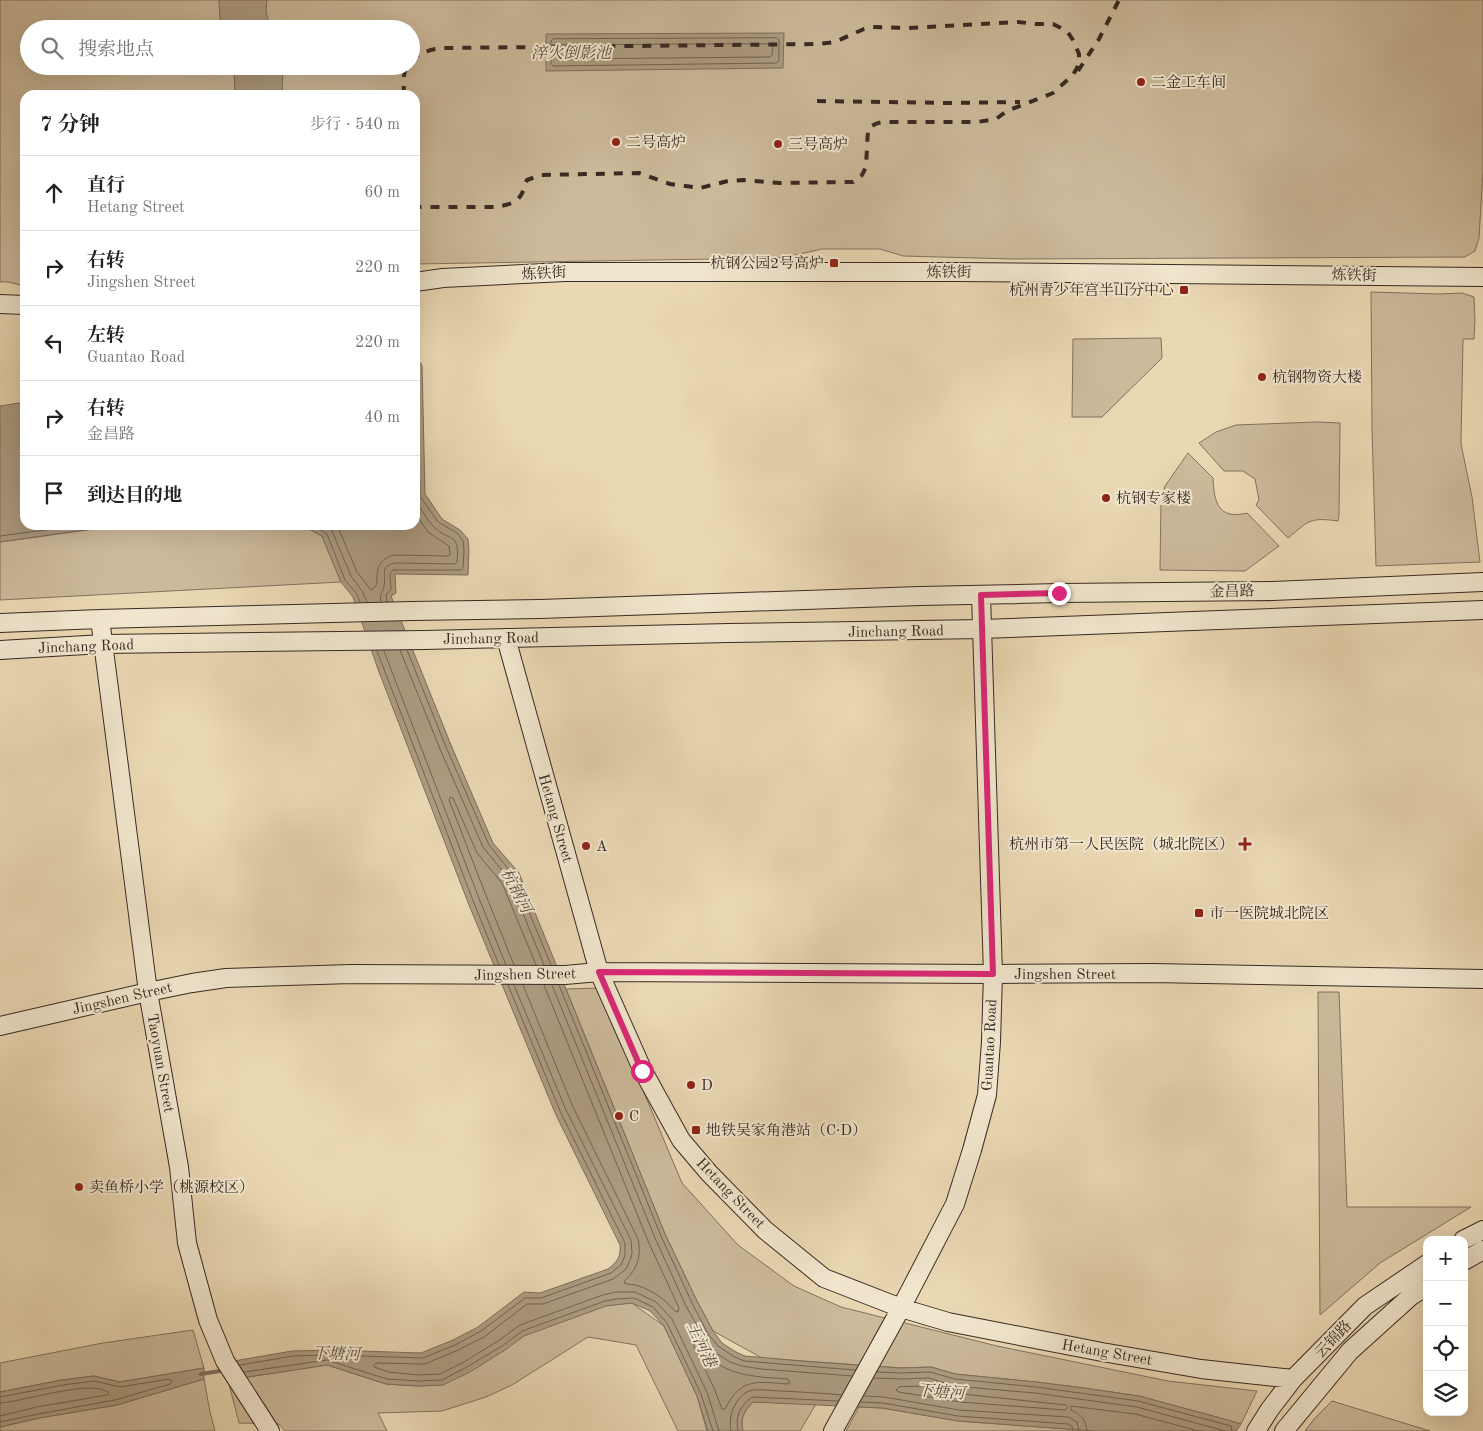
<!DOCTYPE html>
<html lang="zh">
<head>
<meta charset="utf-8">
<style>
  :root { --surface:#fff; --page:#f2f2f2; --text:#222; --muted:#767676; --line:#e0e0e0 }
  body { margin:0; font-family:"Old Standard TT","Noto Serif SC",serif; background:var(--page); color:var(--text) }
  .controls { position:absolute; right:15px; bottom:15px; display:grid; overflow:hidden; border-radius:10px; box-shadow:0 5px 20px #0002 }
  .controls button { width:45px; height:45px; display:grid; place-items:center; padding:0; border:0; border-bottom:1px solid var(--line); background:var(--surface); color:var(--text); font:25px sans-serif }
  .stop { position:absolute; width:15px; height:15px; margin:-11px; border:4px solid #db2777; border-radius:50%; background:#fff }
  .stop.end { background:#db2777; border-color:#fff; box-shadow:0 1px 5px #0008 }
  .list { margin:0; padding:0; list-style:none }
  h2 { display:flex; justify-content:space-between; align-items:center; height:65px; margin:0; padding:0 20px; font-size:21px }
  h2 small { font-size:16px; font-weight:400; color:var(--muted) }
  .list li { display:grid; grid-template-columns:32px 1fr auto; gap:15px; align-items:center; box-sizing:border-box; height:75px; padding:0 20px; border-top:1px solid var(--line) }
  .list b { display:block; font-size:19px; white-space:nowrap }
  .list p { margin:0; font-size:16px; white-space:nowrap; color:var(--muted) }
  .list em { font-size:16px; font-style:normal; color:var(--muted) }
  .icon { flex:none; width:28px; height:28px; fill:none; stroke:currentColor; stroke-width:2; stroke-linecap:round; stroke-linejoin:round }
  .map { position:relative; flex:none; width:1483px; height:1431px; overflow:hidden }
  .search { position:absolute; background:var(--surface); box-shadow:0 5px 20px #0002; left:20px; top:20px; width:400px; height:55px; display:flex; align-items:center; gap:12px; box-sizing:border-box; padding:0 18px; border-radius:28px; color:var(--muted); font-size:19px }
  .panel { position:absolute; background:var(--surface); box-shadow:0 5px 20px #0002; left:20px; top:90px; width:400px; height:440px; border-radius:15px }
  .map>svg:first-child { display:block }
  .green { fill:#ccba9b; stroke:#82725f; fill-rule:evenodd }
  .water { fill:#ad9c82; stroke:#7e6e5c }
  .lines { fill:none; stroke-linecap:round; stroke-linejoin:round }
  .shore { stroke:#726252; stroke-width:1 }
  .stream { stroke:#7e6e5c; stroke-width:4 }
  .secondary-casing { stroke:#382923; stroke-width:20 }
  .secondary { stroke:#f1e6ce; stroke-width:18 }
  .rail { stroke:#382923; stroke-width:4; stroke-dasharray:9 9; stroke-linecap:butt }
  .route { stroke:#db2777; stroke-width:6 }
  .poi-dot { fill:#8f2418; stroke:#f1e6ce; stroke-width:2 }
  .labels { text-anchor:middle; stroke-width:4; stroke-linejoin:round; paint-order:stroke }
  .poi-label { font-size:15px; fill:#382923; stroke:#f1e6ce; text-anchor:start }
  .street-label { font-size:15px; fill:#382923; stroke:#f1e6ce }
  .water-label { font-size:16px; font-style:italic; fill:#5b4c40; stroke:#f1e6ce }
</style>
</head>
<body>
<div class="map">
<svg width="1483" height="1431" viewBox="0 0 1483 1431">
  <rect width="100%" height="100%" fill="#ead8b3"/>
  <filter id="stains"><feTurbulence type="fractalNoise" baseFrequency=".004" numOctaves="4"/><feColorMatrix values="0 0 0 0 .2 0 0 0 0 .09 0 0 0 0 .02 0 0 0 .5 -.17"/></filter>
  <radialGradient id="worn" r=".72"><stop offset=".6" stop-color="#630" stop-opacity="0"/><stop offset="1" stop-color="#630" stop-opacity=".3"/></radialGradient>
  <path class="green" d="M 0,0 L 1483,0 L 1483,171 L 1479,238 L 1475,251 L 1465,257 L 1012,259 L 903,256 L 880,249 L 822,249 L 787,257 L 775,258 L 415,264 L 415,95 L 25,95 L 25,286 L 8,282 L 0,282 ZM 29,29 L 411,29 L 411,66 L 29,66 Z
    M 1371,292 L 1439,294 L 1462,293 L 1474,297 L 1475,320 L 1474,339 L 1463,339 L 1461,444 L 1472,497 L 1480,562 L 1376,566 L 1372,429 Z
    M 1161,338 L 1162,358 L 1102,417 L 1072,417 L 1073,339 Z
    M 1317,422 L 1340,423 L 1339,515 L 1338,521 C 1309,517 1309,521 1288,538 L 1256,505 L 1259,500 L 1255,479 L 1243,471 L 1224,471 L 1199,443 L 1216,432 L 1236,425 Z
    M 1188,453 L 1213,478 C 1214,502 1218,520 1247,513 L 1279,546 L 1245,571 L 1160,570 L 1161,501 L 1165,486 Z
    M 123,525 L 302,525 L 322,536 L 341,582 L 0,600 L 0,542 Z
    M 600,988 L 682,1183 L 738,1245 L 794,1286 L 841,1307 L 997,1346 L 1168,1381 L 1257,1391 L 1241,1424 L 1139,1396 L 1084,1388 L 1036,1382 L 955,1374 L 931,1367 L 901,1368 L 762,1358 L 713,1331 L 697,1301 L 665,1234 L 566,989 Z
    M 1318,992 L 1339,992 L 1347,1207 L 1471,1207 L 1380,1263 L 1320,1315 Z
    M 632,1303 L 664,1326 L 697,1396 L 707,1431 L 678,1431 L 636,1345 L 588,1337 L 512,1385 L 486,1397 L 442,1411 L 378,1413 L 387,1431 L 285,1431 L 279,1424 L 239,1423 L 228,1380 L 327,1365 L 386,1384 L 418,1386 L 443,1385 L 534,1310 Z
    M 193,1330 L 204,1368 L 120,1382 L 94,1376 L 62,1380 L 0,1392 L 0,1363 L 103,1343 Z
    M 204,1379 L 210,1412 L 215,1431 L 0,1431 L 0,1427 L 39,1418 L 117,1405 Z
    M 1332,1401 L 1430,1431 L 1305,1431 L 1314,1419 Z
    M 753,1402 L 816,1404 L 800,1431 L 743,1431 C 740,1418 744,1411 753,1402 Z
    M 859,1407 L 882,1408 L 958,1421 L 1095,1431 L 846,1431 Z"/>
  <path class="water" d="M 219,0 L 267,0 L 266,11 L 270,29 L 223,29 L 220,19 Z
    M 784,33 L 783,68 L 546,71 L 546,34 Z
    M 234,66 L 283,66 L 282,95 L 235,95 Z
    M 415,356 L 422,365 L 425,494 L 442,519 L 460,530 L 468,539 L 469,550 L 468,575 L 395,574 L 396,593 L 391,596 L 451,745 L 493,843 L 519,873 L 665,1234 L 697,1301 L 713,1331 L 722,1343 L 736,1352 L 745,1356 L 813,1362 L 901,1368 L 931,1367 L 955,1374 L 1036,1382 L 1084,1388 L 1139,1396 L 1217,1417 L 1241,1424 L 1236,1431 L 1095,1431 L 958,1421 L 882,1408 L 753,1402 C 744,1411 740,1418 743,1431 L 708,1431 L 697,1396 L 664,1326 L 650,1311 L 632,1303 L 606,1306 L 524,1336 L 505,1350 L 470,1372 L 443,1385 L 418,1386 L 386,1384 L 327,1365 L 228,1380 L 222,1363 L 292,1351 L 331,1350 L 421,1353 L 453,1340 L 478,1327 L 524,1292 L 540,1293 L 608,1269 C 617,1262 621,1257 620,1245 L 556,1115 L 469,905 L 379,672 L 353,597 L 341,582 L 322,536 L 302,525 L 415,525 Z
    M 25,402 L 25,525 L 120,525 L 0,542 L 0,406 Z
    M 204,1368 L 204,1379 L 117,1405 L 39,1418 L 0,1427 L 0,1392 L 62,1380 L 94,1376 L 120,1382 Z"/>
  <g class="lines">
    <path class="shore" d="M 777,38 L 779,40 L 779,61 L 776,63 L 553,66 L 551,63 L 551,41 L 553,39 Z
      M 770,44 L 773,47 L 772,55 L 770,57 L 560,59 L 557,57 L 557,47 L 559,45 Z
      M 312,525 L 327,534 L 345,580 L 357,594 L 360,602
      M 325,525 L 332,531 L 351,576 L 362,591 L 367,602
      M 337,525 L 357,572 L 370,589 L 372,590 L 377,584 C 376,569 379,558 395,555 L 448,556 L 450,555 L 449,546 L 428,532 L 415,513
      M 0,536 L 83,525
      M 381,602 C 379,592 383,593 384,586 C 387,575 378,566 396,563 L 455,564 L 457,562 C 460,530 449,543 433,526 C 426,519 421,508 415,500
      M 387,602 L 386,595 L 391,589 L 390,574 L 393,570 L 461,570 L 463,568 L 464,550 L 463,541 L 457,533 L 438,522 L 420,496 L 417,368 L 415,364
      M 400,650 L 440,749 L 483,847 L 509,879 L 544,965
      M 407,650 L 446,747 L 489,845 L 514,876 L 551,965
      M 377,651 L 474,903 L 499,965
      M 384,651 L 480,901 L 506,965
      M 514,965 L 487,898 L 449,800 L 450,797 L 453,798 L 477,853 L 502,883 L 536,965
      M 514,985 L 566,1110 L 631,1240 L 632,1253 L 631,1258 L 626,1269 L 613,1279 L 543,1304 L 527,1304 L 484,1337 L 458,1350 L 425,1364 L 376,1363 L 374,1365 L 374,1367 L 389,1372 L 418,1375 L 440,1374 L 464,1362 L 498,1341 L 520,1325 L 603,1295 L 616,1292 L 635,1292 L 656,1302 L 672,1319 L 707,1392 L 719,1431
      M 523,985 L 573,1107 L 638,1239 C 641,1251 639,1264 631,1274 C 628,1278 625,1279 624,1283 C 628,1285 634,1284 639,1286 C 655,1292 664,1299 675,1311 L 678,1312 L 679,1308 L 648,1241 L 544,985
      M 552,985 L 655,1238 L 686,1306 L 704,1338 L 716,1353 L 730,1362 L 742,1366 L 761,1369 L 852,1376
      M 559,985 L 661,1236 L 692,1303 L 708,1334 L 718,1346 L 733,1356 L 744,1361 L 855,1370
      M 694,1341 L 697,1341 C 701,1346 704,1352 709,1357 C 730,1377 761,1377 788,1379 L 790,1383 L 788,1384 C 757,1382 741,1377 725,1409 L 722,1409 L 714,1388 L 693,1344 Z
      M 240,1365 L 293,1356 L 331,1355 L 423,1358 L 455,1345 L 481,1331 L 525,1298 L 541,1298 L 611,1273 L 621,1265 L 625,1256 L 625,1243 L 561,1113 L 508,985
      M 244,1372 L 327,1360 L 387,1379 L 418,1381 L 442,1380 L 467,1367 L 502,1346 L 522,1331 L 605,1301 L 616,1299 L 634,1298 L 653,1307 L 667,1323 L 701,1394 L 713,1431
      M 877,1372 L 901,1373 L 930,1372 L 955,1379 L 1036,1387 L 1138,1401 L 1231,1426 L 1232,1431
      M 874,1378 L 901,1379 L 929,1378 L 954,1386 L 1035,1393 L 1137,1407 L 1225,1431
      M 928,1386 L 953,1393 L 1066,1405 L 1068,1407 L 1065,1410 L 960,1402 L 899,1392 L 896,1390 L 899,1387 Z
      M 864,1396 L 884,1397 L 959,1410 L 1068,1417 L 1077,1422 L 1079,1431
      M 0,1397 L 63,1385 L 94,1381 L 120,1387 L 169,1379 L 172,1381 L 170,1384 L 115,1400 L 38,1414 L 0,1422
      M 861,1402 L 883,1403 L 958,1416 L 1068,1424 L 1072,1426 L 1073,1431
      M 0,1403 C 23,1402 93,1378 109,1393 L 107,1395 L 37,1407 L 0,1416
      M 731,1431 C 728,1417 734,1398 749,1391 C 757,1388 771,1391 780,1391 C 800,1392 821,1393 842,1395
      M 738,1431 C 735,1416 740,1406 752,1397 L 838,1401
      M 1087,1431 C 1086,1420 1081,1414 1071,1410 L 1071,1406 L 1135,1414 L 1199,1431"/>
    <path class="stream" d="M 201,1374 L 226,1370"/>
    <defs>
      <path id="secondary" d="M 415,282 L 443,278 L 565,272 L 958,272 L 1483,277
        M 0,304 L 25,305
        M 100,619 L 148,992 L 179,1167 L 187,1243 L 208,1320 L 225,1361 L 270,1431
        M 0,623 L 100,619 L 411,611 L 540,609 L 920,596 L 1059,593 L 1273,591 L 1483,582
        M 506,638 L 599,972 L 643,1071 L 681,1140 L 709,1173 L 765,1230 L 824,1278 L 901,1308 L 948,1322 L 1102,1352 L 1201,1369 L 1293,1379
        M 0,650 L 103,644 L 424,640 L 729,633 L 982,629 L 1483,610
        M 0,1026 L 148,992 L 192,983 L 226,978 L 351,974 L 565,975 L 599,972 L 993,974 L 1152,973 L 1483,979
        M 1463,1240 L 1483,1230
        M 1464,1261 L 1483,1250
        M 833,1431 L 901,1308 L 955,1204 L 972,1150 L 987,1095 L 991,1042 L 993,974 L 981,595
        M 1256,1431 L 1270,1409 L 1293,1379 L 1365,1306 L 1427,1264
        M 1284,1431 L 1350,1351 L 1411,1296 L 1427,1286"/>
    </defs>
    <use href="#secondary" class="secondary-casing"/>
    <use href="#secondary" class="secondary"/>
    <path class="rail" d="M 411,60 C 421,52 431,49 444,48 L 818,44 L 835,42 L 864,29 L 872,27 L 908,28 L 1018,22 L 1036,24 L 1053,24 L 1067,31 L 1073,40 L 1079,54 L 1079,64 L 1073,75 L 1053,93 L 1007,111 L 996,119 L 977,122 L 889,122 C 880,122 875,123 868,129 L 866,167 L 862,175 L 853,182 L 780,183 L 743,180 L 728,181 L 700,188 L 670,184 L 639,173 L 541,175 L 527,180 C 524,185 524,191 521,195 C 516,204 505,205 496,207 L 415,207
      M 1078,71 L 1099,39 L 1119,0
      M 404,95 C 404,84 402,76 407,66
      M 817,101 L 951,103 L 1020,102"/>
  </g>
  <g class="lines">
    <path class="route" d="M 642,1071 L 599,972 L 993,974 L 981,595 L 1059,593"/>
  </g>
  <g class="poi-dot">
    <circle cx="1141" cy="82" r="5"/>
    <circle cx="616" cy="142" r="5"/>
    <circle cx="778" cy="144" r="5"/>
    <rect x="829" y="258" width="10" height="10" rx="2.5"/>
    <rect x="1179" y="285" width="10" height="10" rx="2.5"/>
    <circle cx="1262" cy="377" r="5"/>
    <circle cx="1106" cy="498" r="5"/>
    <path d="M1242.5 836.5h5v5h5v5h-5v5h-5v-5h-5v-5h5z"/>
    <circle cx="586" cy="846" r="5"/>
    <rect x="1194" y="908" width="10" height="10" rx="2.5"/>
    <circle cx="691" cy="1085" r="5"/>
    <circle cx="619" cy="1116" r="5"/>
    <rect x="691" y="1125" width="10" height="10" rx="2.5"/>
    <circle cx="79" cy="1187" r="5"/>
  </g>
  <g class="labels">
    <g class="poi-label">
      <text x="1151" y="87">二金工车间</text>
      <text x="626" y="147">二号高炉</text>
      <text x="788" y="149">三号高炉</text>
      <text x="824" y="268" text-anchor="end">杭钢公园2号高炉</text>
      <text x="1174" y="295" text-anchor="end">杭州青少年宫半山分中心</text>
      <text x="1272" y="382">杭钢物资大楼</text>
      <text x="1116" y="503">杭钢专家楼</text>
      <text x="1234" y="849" text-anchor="end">杭州市第一人民医院（城北院区）</text>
      <text x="596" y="851">A</text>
      <text x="1209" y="918">市一医院城北院区</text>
      <text x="701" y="1090">D</text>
      <text x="629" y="1121">C</text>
      <text x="706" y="1135">地铁吴家角港站（C·D）</text>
      <text x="89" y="1192">卖鱼桥小学（桃源校区）</text>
    </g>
    <g class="street-label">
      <text x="949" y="277">炼铁街</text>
      <text transform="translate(544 273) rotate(-3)" y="5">炼铁街</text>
      <text transform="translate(1354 275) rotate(1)" y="5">炼铁街</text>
      <text transform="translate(1232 591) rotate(-1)" y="5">金昌路</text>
      <text transform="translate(896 631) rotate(-1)" y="5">Jinchang Road</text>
      <text transform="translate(491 638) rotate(-1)" y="5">Jinchang Road</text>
      <text transform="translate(86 646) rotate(-2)" y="5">Jinchang Road</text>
      <text transform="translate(556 818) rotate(74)" y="5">Hetang Street</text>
      <text transform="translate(525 974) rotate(-1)" y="5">Jingshen Street</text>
      <text x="1065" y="979">Jingshen Street</text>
      <text transform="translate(122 998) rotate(-13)" y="5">Jingshen Street</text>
      <text transform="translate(989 1045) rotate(-87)" y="5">Guantao Road</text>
      <text transform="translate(161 1063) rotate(80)" y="5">Taoyuan Street</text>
      <text transform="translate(731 1193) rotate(46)" y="5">Hetang Street</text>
      <text transform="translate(1333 1339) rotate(-46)" y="5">云锦路</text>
      <text transform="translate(1107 1352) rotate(10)" y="5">Hetang Street</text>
    </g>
    <g class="water-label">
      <text x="571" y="58">淬火倒影池</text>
      <text transform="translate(517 890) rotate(62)" y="6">杭钢河</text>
      <text transform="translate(702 1344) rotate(65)" y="6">王河港</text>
      <text transform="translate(336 1353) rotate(1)" y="6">下塘河</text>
      <text transform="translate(941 1391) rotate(4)" y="6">下塘河</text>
    </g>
  </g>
  <rect width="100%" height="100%" filter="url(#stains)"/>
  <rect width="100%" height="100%" fill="url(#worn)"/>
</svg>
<div class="controls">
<button>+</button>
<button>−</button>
<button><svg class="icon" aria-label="locate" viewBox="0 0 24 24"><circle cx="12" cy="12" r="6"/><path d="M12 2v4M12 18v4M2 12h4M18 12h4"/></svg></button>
<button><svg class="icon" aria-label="layers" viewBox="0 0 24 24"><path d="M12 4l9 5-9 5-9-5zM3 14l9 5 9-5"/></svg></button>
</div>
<div class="stop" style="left:642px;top:1071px"></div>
<div class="stop end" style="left:1059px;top:593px"></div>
<div class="search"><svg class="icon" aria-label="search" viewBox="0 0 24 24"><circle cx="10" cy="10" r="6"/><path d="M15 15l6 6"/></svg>搜索地点</div>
<section class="panel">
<h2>7 分钟<small>步行 · 540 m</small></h2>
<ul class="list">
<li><svg class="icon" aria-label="ahead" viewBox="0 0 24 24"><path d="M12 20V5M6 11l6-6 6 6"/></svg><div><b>直行</b><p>Hetang Street</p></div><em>60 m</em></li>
<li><svg class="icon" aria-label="right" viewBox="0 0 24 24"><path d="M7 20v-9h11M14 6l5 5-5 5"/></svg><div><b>右转</b><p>Jingshen Street</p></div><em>220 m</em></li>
<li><svg class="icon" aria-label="left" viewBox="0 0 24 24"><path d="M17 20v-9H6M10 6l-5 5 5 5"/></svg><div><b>左转</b><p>Guantao Road</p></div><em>220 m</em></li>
<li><svg class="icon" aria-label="right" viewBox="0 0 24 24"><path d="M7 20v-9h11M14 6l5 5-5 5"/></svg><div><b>右转</b><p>金昌路</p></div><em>40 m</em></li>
<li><svg class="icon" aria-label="arrive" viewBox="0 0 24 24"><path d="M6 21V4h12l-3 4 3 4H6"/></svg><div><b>到达目的地</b></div></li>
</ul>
</section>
</div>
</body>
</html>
